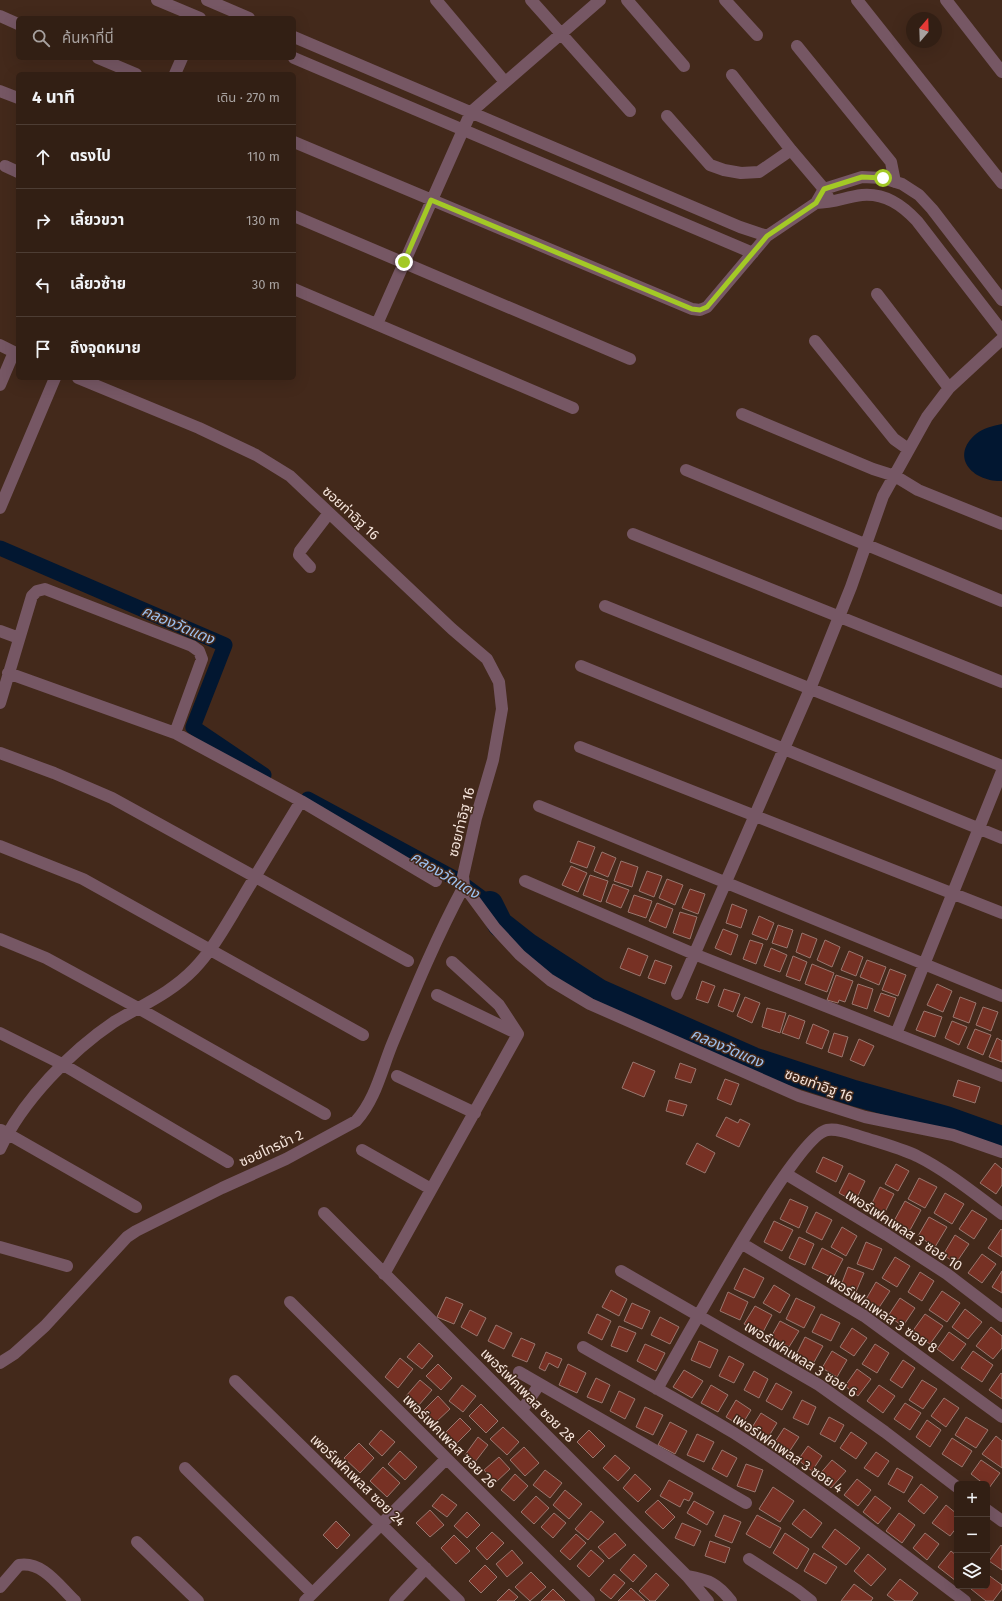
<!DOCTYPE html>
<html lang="th">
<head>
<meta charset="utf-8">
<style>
  :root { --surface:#321f14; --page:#3d2c22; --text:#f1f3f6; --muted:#a8a2a0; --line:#4d3d34 }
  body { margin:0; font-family:"Fira Sans","Noto Sans Thai",sans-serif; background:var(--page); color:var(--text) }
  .controls { position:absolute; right:12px; bottom:12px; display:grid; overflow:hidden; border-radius:6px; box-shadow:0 4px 16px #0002 }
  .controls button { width:36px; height:36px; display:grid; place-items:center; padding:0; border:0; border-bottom:1px solid var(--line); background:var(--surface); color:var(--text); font:20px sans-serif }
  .compass { position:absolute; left:906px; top:12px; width:36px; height:36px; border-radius:50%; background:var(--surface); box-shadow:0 4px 16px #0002; rotate:19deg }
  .stop { position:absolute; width:12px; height:12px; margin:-9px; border:3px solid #a3c926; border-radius:50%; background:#fff }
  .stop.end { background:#a3c926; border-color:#fff; box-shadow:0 1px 4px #0008 }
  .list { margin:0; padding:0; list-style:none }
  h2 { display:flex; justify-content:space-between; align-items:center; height:52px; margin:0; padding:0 16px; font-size:17px }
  h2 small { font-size:13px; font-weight:400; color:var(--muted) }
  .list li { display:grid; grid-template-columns:26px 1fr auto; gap:12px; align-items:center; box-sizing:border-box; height:64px; padding:0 16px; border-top:1px solid var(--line) }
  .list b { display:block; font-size:15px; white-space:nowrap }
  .list em { font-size:13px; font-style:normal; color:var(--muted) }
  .icon { flex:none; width:22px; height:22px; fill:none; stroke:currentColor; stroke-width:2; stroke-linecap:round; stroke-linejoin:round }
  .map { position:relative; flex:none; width:1002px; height:1601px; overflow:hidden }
  .search { position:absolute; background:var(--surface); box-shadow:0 4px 16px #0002; left:16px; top:16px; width:280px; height:44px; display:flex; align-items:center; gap:10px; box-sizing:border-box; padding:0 14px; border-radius:6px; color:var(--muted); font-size:15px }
  .panel { position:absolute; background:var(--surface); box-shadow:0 4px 16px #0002; left:16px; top:72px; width:280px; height:308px; border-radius:6px }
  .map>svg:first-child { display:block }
  .water { fill:#021731 }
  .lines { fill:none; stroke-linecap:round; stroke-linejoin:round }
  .canal { stroke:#021731; stroke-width:15 }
  .river { stroke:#021731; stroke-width:26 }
  .building { fill:#773124; stroke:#99766e }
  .minor { stroke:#765764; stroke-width:12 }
  .route { stroke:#a3c926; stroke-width:5 }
  .labels { text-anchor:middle; stroke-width:3; stroke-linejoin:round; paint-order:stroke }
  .street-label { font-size:14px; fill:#f7e6dd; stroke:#43291b }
  .water-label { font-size:15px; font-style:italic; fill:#9dc2f1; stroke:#43291b }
</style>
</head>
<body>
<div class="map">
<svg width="1002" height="1601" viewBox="0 0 1002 1601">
  <rect width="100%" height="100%" fill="#43291b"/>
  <path class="water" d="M 1002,424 L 1002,481 C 973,482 949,457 976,434 C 983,428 993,426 1002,424 Z"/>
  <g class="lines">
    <path class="canal" d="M 0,548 L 225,645 L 193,727 L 264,775
      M 308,799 L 456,879 L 490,904"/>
    <path class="river" d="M 490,904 L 500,924 L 528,946 L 599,992 L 753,1060 L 854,1093 L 946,1119 L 1002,1139"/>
  </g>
  <path class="building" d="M 578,841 L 595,847 L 587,868 L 570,862 Z
    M 602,852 L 616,858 L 608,877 L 594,871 Z
    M 621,861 L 638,867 L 632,887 L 614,881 Z
    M 571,866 L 587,873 L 578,892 L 562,885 Z
    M 647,871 L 662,876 L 654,897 L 639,891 Z
    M 590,875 L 608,881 L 601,902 L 583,895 Z
    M 667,879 L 683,885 L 675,905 L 659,898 Z
    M 613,884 L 629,890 L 621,908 L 606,902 Z
    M 690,889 L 705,894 L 698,914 L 682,908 Z
    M 634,895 L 652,901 L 646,918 L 628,912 Z
    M 657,903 L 673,909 L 666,928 L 649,921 Z
    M 732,904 L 747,910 L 741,928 L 726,923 Z
    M 680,912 L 697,917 L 690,939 L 673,933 Z
    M 759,916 L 774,923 L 767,940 L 752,934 Z
    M 778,925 L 793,930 L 787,948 L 772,943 Z
    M 723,929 L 738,935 L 731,955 L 715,948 Z
    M 802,933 L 817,939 L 810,958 L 796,952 Z
    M 750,940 L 763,944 L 756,964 L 743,959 Z
    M 825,940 L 840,947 L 832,967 L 817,960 Z
    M 628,948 L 648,956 L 640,976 L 620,968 Z
    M 771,948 L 787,955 L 780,972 L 764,966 Z
    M 849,951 L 863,957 L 856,976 L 841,970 Z
    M 793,956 L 807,962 L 800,981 L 786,976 Z
    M 655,960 L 672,966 L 665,984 L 648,978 Z
    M 867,960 L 886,967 L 879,985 L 860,977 Z
    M 812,964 L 834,973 L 827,992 L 805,984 Z
    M 890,969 L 906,975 L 898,996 L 882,990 Z
    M 836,975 L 853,981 L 845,1002 L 839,1000 L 838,1003 L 827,1000 Z
    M 702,981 L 715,986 L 708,1003 L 696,999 Z
    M 858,984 L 873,989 L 867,1009 L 852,1004 Z
    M 937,984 L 952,991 L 943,1012 L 927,1005 Z
    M 724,989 L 740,994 L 733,1012 L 718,1006 Z
    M 881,993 L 896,998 L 889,1017 L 874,1011 Z
    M 745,997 L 760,1003 L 752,1023 L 737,1016 Z
    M 960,997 L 976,1003 L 969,1023 L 953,1017 Z
    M 983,1007 L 998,1012 L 991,1031 L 976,1025 Z
    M 767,1008 L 786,1013 L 780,1033 L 762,1027 Z
    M 924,1011 L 942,1017 L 935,1037 L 916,1030 Z
    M 789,1015 L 805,1021 L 799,1039 L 782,1033 Z
    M 952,1021 L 967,1027 L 959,1045 L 945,1038 Z
    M 813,1024 L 829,1031 L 822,1049 L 806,1043 Z
    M 975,1029 L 991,1035 L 983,1055 L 967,1048 Z
    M 834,1033 L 848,1037 L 842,1057 L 828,1052 Z
    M 997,1038 L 1002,1041 L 1002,1062 L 989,1057 Z
    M 859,1039 L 874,1046 L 864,1066 L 850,1060 Z
    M 633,1062 L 655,1071 L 644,1097 L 622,1088 Z
    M 680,1063 L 696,1069 L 691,1083 L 675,1078 Z
    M 725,1079 L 739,1084 L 731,1105 L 717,1099 Z
    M 958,1080 L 980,1087 L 975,1103 L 953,1096 Z
    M 669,1100 L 687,1105 L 683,1116 L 666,1111 Z
    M 726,1117 L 738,1123 L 740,1119 L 750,1124 L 739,1147 L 716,1136 Z
    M 697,1143 L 715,1153 L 705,1173 L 686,1164 Z
    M 823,1157 L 843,1166 L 836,1182 L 816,1172 Z
    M 995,1163 L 1002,1169 L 1002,1185 L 996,1194 L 980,1183 Z
    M 896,1164 L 909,1171 L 898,1191 L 885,1184 Z
    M 849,1173 L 865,1181 L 855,1202 L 839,1193 Z
    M 919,1178 L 937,1187 L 925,1208 L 908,1199 Z
    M 880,1187 L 894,1194 L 884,1214 L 870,1207 Z
    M 945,1193 L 964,1204 L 952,1224 L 934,1213 Z
    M 790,1199 L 808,1207 L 799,1228 L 780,1219 Z
    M 905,1201 L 921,1210 L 910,1230 L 894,1221 Z
    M 972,1210 L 987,1219 L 974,1239 L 959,1229 Z
    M 816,1212 L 832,1220 L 822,1240 L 806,1232 Z
    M 929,1217 L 947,1227 L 935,1247 L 918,1236 Z
    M 774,1221 L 793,1230 L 782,1251 L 764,1242 Z
    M 842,1227 L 857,1236 L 846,1256 L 831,1247 Z
    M 1001,1229 L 1002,1230 L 1002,1257 L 988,1248 Z
    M 955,1235 L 969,1244 L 956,1263 L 943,1255 Z
    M 799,1237 L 814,1244 L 805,1265 L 789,1258 Z
    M 866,1242 L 882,1249 L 873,1270 L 857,1264 Z
    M 822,1248 L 843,1259 L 833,1278 L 812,1268 Z
    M 982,1254 L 996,1264 L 982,1283 L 968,1273 Z
    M 895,1257 L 910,1266 L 897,1287 L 882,1278 Z
    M 848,1267 L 864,1273 L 855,1294 L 840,1288 Z
    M 744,1268 L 764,1278 L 754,1298 L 734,1289 Z
    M 1002,1271 L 1002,1293 L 992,1287 Z
    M 920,1272 L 934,1281 L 922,1301 L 908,1292 Z
    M 876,1282 L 890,1291 L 878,1309 L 865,1301 Z
    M 774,1285 L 790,1295 L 780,1313 L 763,1303 Z
    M 611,1290 L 627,1299 L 619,1316 L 602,1307 Z
    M 942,1291 L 960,1303 L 947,1322 L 929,1310 Z
    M 728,1292 L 748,1302 L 740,1320 L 720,1311 Z
    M 446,1297 L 463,1304 L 454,1324 L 437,1317 Z
    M 796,1298 L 815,1307 L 804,1328 L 786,1319 Z
    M 900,1298 L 915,1308 L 903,1326 L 888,1316 Z
    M 632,1303 L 650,1311 L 642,1329 L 624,1321 Z
    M 755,1306 L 772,1315 L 762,1334 L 744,1324 Z
    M 965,1309 L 982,1322 L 968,1339 L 952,1327 Z
    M 470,1310 L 486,1318 L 477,1336 L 461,1327 Z
    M 597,1314 L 611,1321 L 602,1340 L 588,1333 Z
    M 821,1314 L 840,1323 L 831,1341 L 812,1332 Z
    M 925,1314 L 943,1326 L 930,1344 L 912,1332 Z
    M 660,1317 L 679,1327 L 670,1344 L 651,1335 Z
    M 780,1321 L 799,1331 L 789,1347 L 771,1337 Z
    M 496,1325 L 512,1333 L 504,1349 L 488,1341 Z
    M 619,1326 L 636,1333 L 627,1352 L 611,1346 Z
    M 991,1327 L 1002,1336 L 1002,1348 L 993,1359 L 976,1346 Z
    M 852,1328 L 867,1338 L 854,1356 L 840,1347 Z
    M 949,1332 L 966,1344 L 953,1361 L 937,1349 Z
    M 805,1337 L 823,1346 L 813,1364 L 796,1355 Z
    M 521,1338 L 535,1344 L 527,1362 L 512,1356 Z
    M 699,1341 L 718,1350 L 710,1368 L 691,1360 Z
    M 419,1343 L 433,1356 L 422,1369 L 407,1357 Z
    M 645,1344 L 665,1353 L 656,1371 L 637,1361 Z
    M 875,1344 L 889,1353 L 877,1373 L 862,1364 Z
    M 832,1351 L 847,1360 L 837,1377 L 822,1368 Z
    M 973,1351 L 993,1365 L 982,1382 L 961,1368 Z
    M 546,1352 L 562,1359 L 558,1368 L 549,1363 L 545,1371 L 539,1368 Z
    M 729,1356 L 744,1364 L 734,1383 L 719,1376 Z
    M 400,1358 L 413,1369 L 398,1388 L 385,1377 Z
    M 903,1360 L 915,1368 L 902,1388 L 890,1380 Z
    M 438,1364 L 452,1378 L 441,1390 L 426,1376 Z
    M 568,1364 L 586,1373 L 577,1393 L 559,1385 Z
    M 857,1369 L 871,1379 L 858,1396 L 845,1386 Z
    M 684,1370 L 703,1381 L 692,1398 L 673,1387 Z
    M 754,1371 L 768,1379 L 759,1398 L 744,1390 Z
    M 1001,1373 L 1002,1374 L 1002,1399 L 989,1390 Z
    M 596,1378 L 610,1385 L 602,1403 L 587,1397 Z
    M 420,1380 L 432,1390 L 418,1406 L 406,1396 Z
    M 922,1380 L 937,1389 L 923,1409 L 909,1400 Z
    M 776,1383 L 792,1392 L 782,1410 L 766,1401 Z
    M 462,1385 L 476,1396 L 463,1412 L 449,1401 Z
    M 711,1385 L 728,1395 L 718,1412 L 701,1403 Z
    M 879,1385 L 895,1396 L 883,1413 L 867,1401 Z
    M 619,1391 L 635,1399 L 625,1419 L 610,1411 Z
    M 438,1396 L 450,1409 L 436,1422 L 424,1410 Z
    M 944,1398 L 959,1408 L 946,1427 L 931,1416 Z
    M 736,1400 L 751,1410 L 741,1426 L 726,1417 Z
    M 802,1400 L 816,1407 L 808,1425 L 793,1418 Z
    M 905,1403 L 921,1413 L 910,1430 L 894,1419 Z
    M 481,1404 L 498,1421 L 486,1433 L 469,1416 Z
    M 645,1407 L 663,1415 L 653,1435 L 636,1427 Z
    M 761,1413 L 777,1423 L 767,1439 L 751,1429 Z
    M 829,1417 L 844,1425 L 835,1442 L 820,1434 Z
    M 966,1417 L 988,1430 L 976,1448 L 955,1435 Z
    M 460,1418 L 471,1429 L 456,1444 L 445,1433 Z
    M 927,1420 L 941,1430 L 930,1447 L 916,1437 Z
    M 670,1422 L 687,1431 L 675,1454 L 658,1445 Z
    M 503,1427 L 519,1442 L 507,1455 L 490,1439 Z
    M 784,1428 L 799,1437 L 787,1455 L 773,1445 Z
    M 381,1430 L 395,1442 L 382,1456 L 369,1444 Z
    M 589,1430 L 605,1446 L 593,1458 L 577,1442 Z
    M 851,1432 L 867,1443 L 856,1459 L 840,1448 Z
    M 697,1434 L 714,1442 L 704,1462 L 687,1455 Z
    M 996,1436 L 1002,1441 L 1002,1468 L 982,1454 Z
    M 478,1437 L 488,1445 L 475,1462 L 465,1455 Z
    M 952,1438 L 972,1451 L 962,1467 L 942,1454 Z
    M 359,1443 L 374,1458 L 360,1473 L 344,1458 Z
    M 808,1446 L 822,1456 L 812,1471 L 798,1460 Z
    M 524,1447 L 539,1463 L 525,1476 L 510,1460 Z
    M 722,1450 L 737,1458 L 727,1477 L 712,1469 Z
    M 400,1451 L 417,1467 L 405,1480 L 388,1464 Z
    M 876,1452 L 889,1461 L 878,1477 L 864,1468 Z
    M 615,1455 L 630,1468 L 618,1481 L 603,1468 Z
    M 499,1457 L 510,1469 L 495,1483 L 484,1470 Z
    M 832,1460 L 846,1471 L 831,1488 L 818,1476 Z
    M 981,1460 L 1000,1473 L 989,1488 L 987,1484 L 984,1484 L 971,1474 Z
    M 746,1464 L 763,1470 L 755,1492 L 737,1486 Z
    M 383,1467 L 400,1483 L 387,1497 L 370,1481 Z
    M 897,1468 L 913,1477 L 904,1493 L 888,1484 Z
    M 545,1470 L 562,1483 L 550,1498 L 533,1485 Z
    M 515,1474 L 528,1486 L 514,1501 L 501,1490 Z
    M 635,1474 L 651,1489 L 638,1502 L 623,1488 Z
    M 857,1479 L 871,1490 L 858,1506 L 844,1495 Z
    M 669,1480 L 693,1493 L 689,1501 L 684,1499 L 680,1507 L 660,1496 Z
    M 921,1484 L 938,1497 L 924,1514 L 908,1501 Z
    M 773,1487 L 794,1501 L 780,1522 L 759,1509 Z
    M 565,1490 L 582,1504 L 569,1519 L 553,1505 Z
    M 442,1494 L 457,1505 L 447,1517 L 432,1506 Z
    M 536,1496 L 549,1508 L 534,1524 L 521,1512 Z
    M 875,1496 L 891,1508 L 878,1524 L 863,1512 Z
    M 658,1500 L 675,1517 L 663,1529 L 645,1512 Z
    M 694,1501 L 714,1512 L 707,1525 L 687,1513 Z
    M 946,1505 L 957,1514 L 957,1527 L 950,1536 L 932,1523 Z
    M 804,1509 L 822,1523 L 811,1538 L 792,1524 Z
    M 430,1510 L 444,1525 L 430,1537 L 416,1523 Z
    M 591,1511 L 604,1522 L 588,1540 L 575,1529 Z
    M 467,1512 L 480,1525 L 467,1538 L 454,1526 Z
    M 554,1513 L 566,1523 L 553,1538 L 541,1527 Z
    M 899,1513 L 915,1525 L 902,1543 L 886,1531 Z
    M 724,1515 L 741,1522 L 732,1543 L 715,1536 Z
    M 757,1515 L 781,1528 L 770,1548 L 746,1534 Z
    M 336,1521 L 350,1535 L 337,1549 L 323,1535 Z
    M 682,1523 L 701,1531 L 694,1546 L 675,1538 Z
    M 835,1529 L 860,1548 L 846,1565 L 822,1547 Z
    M 492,1532 L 504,1543 L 487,1560 L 476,1548 Z
    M 615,1533 L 626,1545 L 609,1559 L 598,1547 Z
    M 785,1533 L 809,1549 L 797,1569 L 773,1553 Z
    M 925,1533 L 939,1544 L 927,1560 L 913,1548 Z
    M 576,1534 L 586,1543 L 570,1560 L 560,1551 Z
    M 454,1535 L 470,1551 L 456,1564 L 441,1548 Z
    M 710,1541 L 730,1548 L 725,1563 L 705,1556 Z
    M 1001,1545 L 1002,1546 L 1002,1570 L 989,1561 Z
    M 512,1550 L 523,1563 L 507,1577 L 496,1564 Z
    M 591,1550 L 604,1561 L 589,1577 L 577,1566 Z
    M 951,1551 L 957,1556 L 956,1581 L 938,1567 Z
    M 814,1553 L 837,1567 L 826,1584 L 804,1571 Z
    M 634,1554 L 647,1566 L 633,1582 L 620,1570 Z
    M 868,1554 L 886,1569 L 871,1586 L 854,1571 Z
    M 485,1565 L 497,1577 L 481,1593 L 469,1581 Z
    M 531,1572 L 546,1587 L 530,1601 L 515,1587 Z
    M 656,1573 L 669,1585 L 655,1601 L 650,1601 L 639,1591 Z
    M 614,1574 L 625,1583 L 611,1599 L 600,1590 Z
    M 987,1574 L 1002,1585 L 1002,1589 L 993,1601 L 986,1601 L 971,1589 L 973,1586 L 987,1586 Z
    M 900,1579 L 918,1593 L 912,1601 L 895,1601 L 887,1595 Z
    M 854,1584 L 873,1598 L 871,1601 L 841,1601 Z
    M 631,1588 L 645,1601 L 618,1601 Z
    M 509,1589 L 518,1597 L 514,1601 L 497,1601 Z
    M 553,1589 L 565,1601 L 541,1601 Z"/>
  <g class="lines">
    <path class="minor" d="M 157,0 L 200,18
      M 207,0 L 249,18
      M 436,0 L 505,82
      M 531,0 L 630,111
      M 627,0 L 684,66
      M 725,0 L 757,35
      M 857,0 L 1002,183
      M 946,0 L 1002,72
      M 0,16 L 18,24
      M 294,37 L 740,227 L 767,236
      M 797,46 L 891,162 L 895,182
      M 98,58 L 136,74
      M 294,58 L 753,253
      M 175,74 L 182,58
      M 732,75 L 791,150 L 824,189 L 828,197
      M 0,91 L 18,98
      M 667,116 L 710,165 L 724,170 L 741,173 L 759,172 L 791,150
      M 294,142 L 692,309 L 700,310 L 707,307 L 767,236 L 816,203 L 824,189 L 862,177 L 883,178 L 902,184 L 919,195 L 932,209 L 1002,300
      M 5,166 L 18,172
      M 816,203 C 835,203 845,197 862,195 C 885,193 902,205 917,221 L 1002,331
      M 294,216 L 630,359
      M 294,289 L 573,408
      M 877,294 L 949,388
      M 377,324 L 471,112 L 600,0
      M 815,341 L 894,439 L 908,449
      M 0,345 L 18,354
      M 78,378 L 199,428 L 256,455 L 290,476 L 452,629 L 487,659 L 499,682 L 502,709 L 493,760 L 476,818 L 463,876 L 464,886 L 495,928 L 520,955 L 550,980 L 590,1004 L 799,1096 L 865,1117 L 953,1135 L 1002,1152
      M 0,385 L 14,352
      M 742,414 L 873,469 L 895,476 L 918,490 L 1002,524
      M 686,470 L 1002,601
      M 0,508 L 55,378
      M 633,534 L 1002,682
      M 310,567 L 299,555 L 300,551 L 329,513
      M 605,606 L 1002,766
      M 0,631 L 19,638
      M 581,666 L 1002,838
      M 8,673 L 175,733 L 301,801 L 436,881
      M 0,703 L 32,596 L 37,591 L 45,589 L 192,646 L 199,651 L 202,659 L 175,733
      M 580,747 L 1002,913
      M 0,753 L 54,773 L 112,798 L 408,961
      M 539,806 L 1002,996
      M 0,846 L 83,879 L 363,1035
      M 525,881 L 694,954 L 1002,1076
      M 0,939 L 46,958 L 138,1008 L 325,1114
      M 677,994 L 810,689 L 851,587 L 883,496 L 927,417 L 949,388 L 1002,339
      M 437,995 L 518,1034
      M 0,1033 L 62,1064 L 228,1162
      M 896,1034 L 1002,771
      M 397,1076 L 475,1113
      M 1,1130 L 136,1207
      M 0,1149 C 22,1101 71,1051 114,1022 C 142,1005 171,993 194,969 C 213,949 226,925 240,902 C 260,868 281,834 301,801
      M 362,1150 L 431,1189
      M 786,1174 L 887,1235 L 947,1274 L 1002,1316
      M 324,1213 L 687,1576 L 708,1601
      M 741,1243 L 864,1316 L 1002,1417
      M 0,1247 L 67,1266
      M 621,1271 L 819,1385 L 885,1432 L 957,1487
      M 384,1274 L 518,1034 L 499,1005 L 452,962
      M 290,1302 L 589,1601
      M 583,1347 C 633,1376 685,1403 734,1433 C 814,1484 889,1544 965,1601
      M 0,1363 L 14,1354 L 45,1326 L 127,1237 L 136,1231 L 222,1188 L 286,1159 L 356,1121 C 376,1099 382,1068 393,1042 C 415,989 437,936 464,886
      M 519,1372 L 746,1503
      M 235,1381 L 459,1601
      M 657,1389 C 679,1351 795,1136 827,1130 C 838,1128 852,1134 862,1137 C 881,1143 900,1148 917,1156 C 947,1171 975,1194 1002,1214
      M 522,1410 L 539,1385
      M 185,1468 L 312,1593
      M 987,1510 L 1002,1521
      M 137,1542 L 198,1601
      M 749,1559 L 797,1590 L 811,1601
      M 687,1576 C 709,1580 717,1583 731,1601
      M 0,1587 L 19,1565 C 43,1561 59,1586 75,1601
      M 305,1601 L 446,1459
      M 395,1601 L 426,1568"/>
  </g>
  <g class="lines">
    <path class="route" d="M 404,262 L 431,200 L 692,309 L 700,310 L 707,307 L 767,236 L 816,203 L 824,189 L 862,177 L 883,178"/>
  </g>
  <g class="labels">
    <g class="street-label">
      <text transform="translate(351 513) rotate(43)" y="5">ซอยท่าอิฐ 16</text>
      <text transform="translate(461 822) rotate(-76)" y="5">ซอยท่าอิฐ 16</text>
      <text transform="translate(819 1085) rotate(20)" y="5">ซอยท่าอิฐ 16</text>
      <text transform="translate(271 1148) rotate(-25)" y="5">ซอยไทรม้า 2</text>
      <text transform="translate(904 1230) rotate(33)" y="5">เพอร์เฟคเพลส 3 ซอย 10</text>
      <text transform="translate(882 1313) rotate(34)" y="5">เพอร์เฟคเพลส 3 ซอย 8</text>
      <text transform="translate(801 1359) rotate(32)" y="5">เพอร์เฟคเพลส 3 ซอย 6</text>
      <text transform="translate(528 1395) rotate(45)" y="5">เพอร์เฟคเพลส ซอย 28</text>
      <text transform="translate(450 1441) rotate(45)" y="5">เพอร์เฟคเพลส ซอย 26</text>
      <text transform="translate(788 1453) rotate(34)" y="5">เพอร์เฟคเพลส 3 ซอย 4</text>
      <text transform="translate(358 1480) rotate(44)" y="5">เพอร์เฟคเพลส ซอย 24</text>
    </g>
    <g class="water-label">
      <text transform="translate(178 625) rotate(23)" y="5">คลองวัดแดง</text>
      <text transform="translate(445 875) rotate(31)" y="5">คลองวัดแดง</text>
      <text transform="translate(727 1048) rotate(23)" y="5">คลองวัดแดง</text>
    </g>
  </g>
</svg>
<div class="controls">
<button>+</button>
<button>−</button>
<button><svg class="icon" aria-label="layers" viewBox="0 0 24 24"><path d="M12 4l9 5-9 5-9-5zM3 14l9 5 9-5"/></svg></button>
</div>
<svg class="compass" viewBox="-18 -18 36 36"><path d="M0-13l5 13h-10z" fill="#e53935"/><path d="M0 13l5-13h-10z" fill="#a8a2a0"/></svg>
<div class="stop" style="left:883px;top:178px"></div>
<div class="stop end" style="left:404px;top:262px"></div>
<div class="search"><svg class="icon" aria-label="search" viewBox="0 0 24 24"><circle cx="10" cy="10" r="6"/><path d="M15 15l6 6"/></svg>ค้นหาที่นี่</div>
<section class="panel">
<h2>4 นาที<small>เดิน · 270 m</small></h2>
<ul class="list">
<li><svg class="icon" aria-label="ahead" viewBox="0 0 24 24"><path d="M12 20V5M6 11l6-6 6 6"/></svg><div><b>ตรงไป</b></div><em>110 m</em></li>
<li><svg class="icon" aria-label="right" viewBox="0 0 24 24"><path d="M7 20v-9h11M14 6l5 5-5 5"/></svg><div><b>เลี้ยวขวา</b></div><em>130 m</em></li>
<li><svg class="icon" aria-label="left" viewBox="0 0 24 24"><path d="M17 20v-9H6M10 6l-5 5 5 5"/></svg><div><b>เลี้ยวซ้าย</b></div><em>30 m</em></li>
<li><svg class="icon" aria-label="arrive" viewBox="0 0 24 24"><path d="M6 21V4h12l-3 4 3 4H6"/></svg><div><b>ถึงจุดหมาย</b></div></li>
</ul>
</section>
</div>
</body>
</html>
